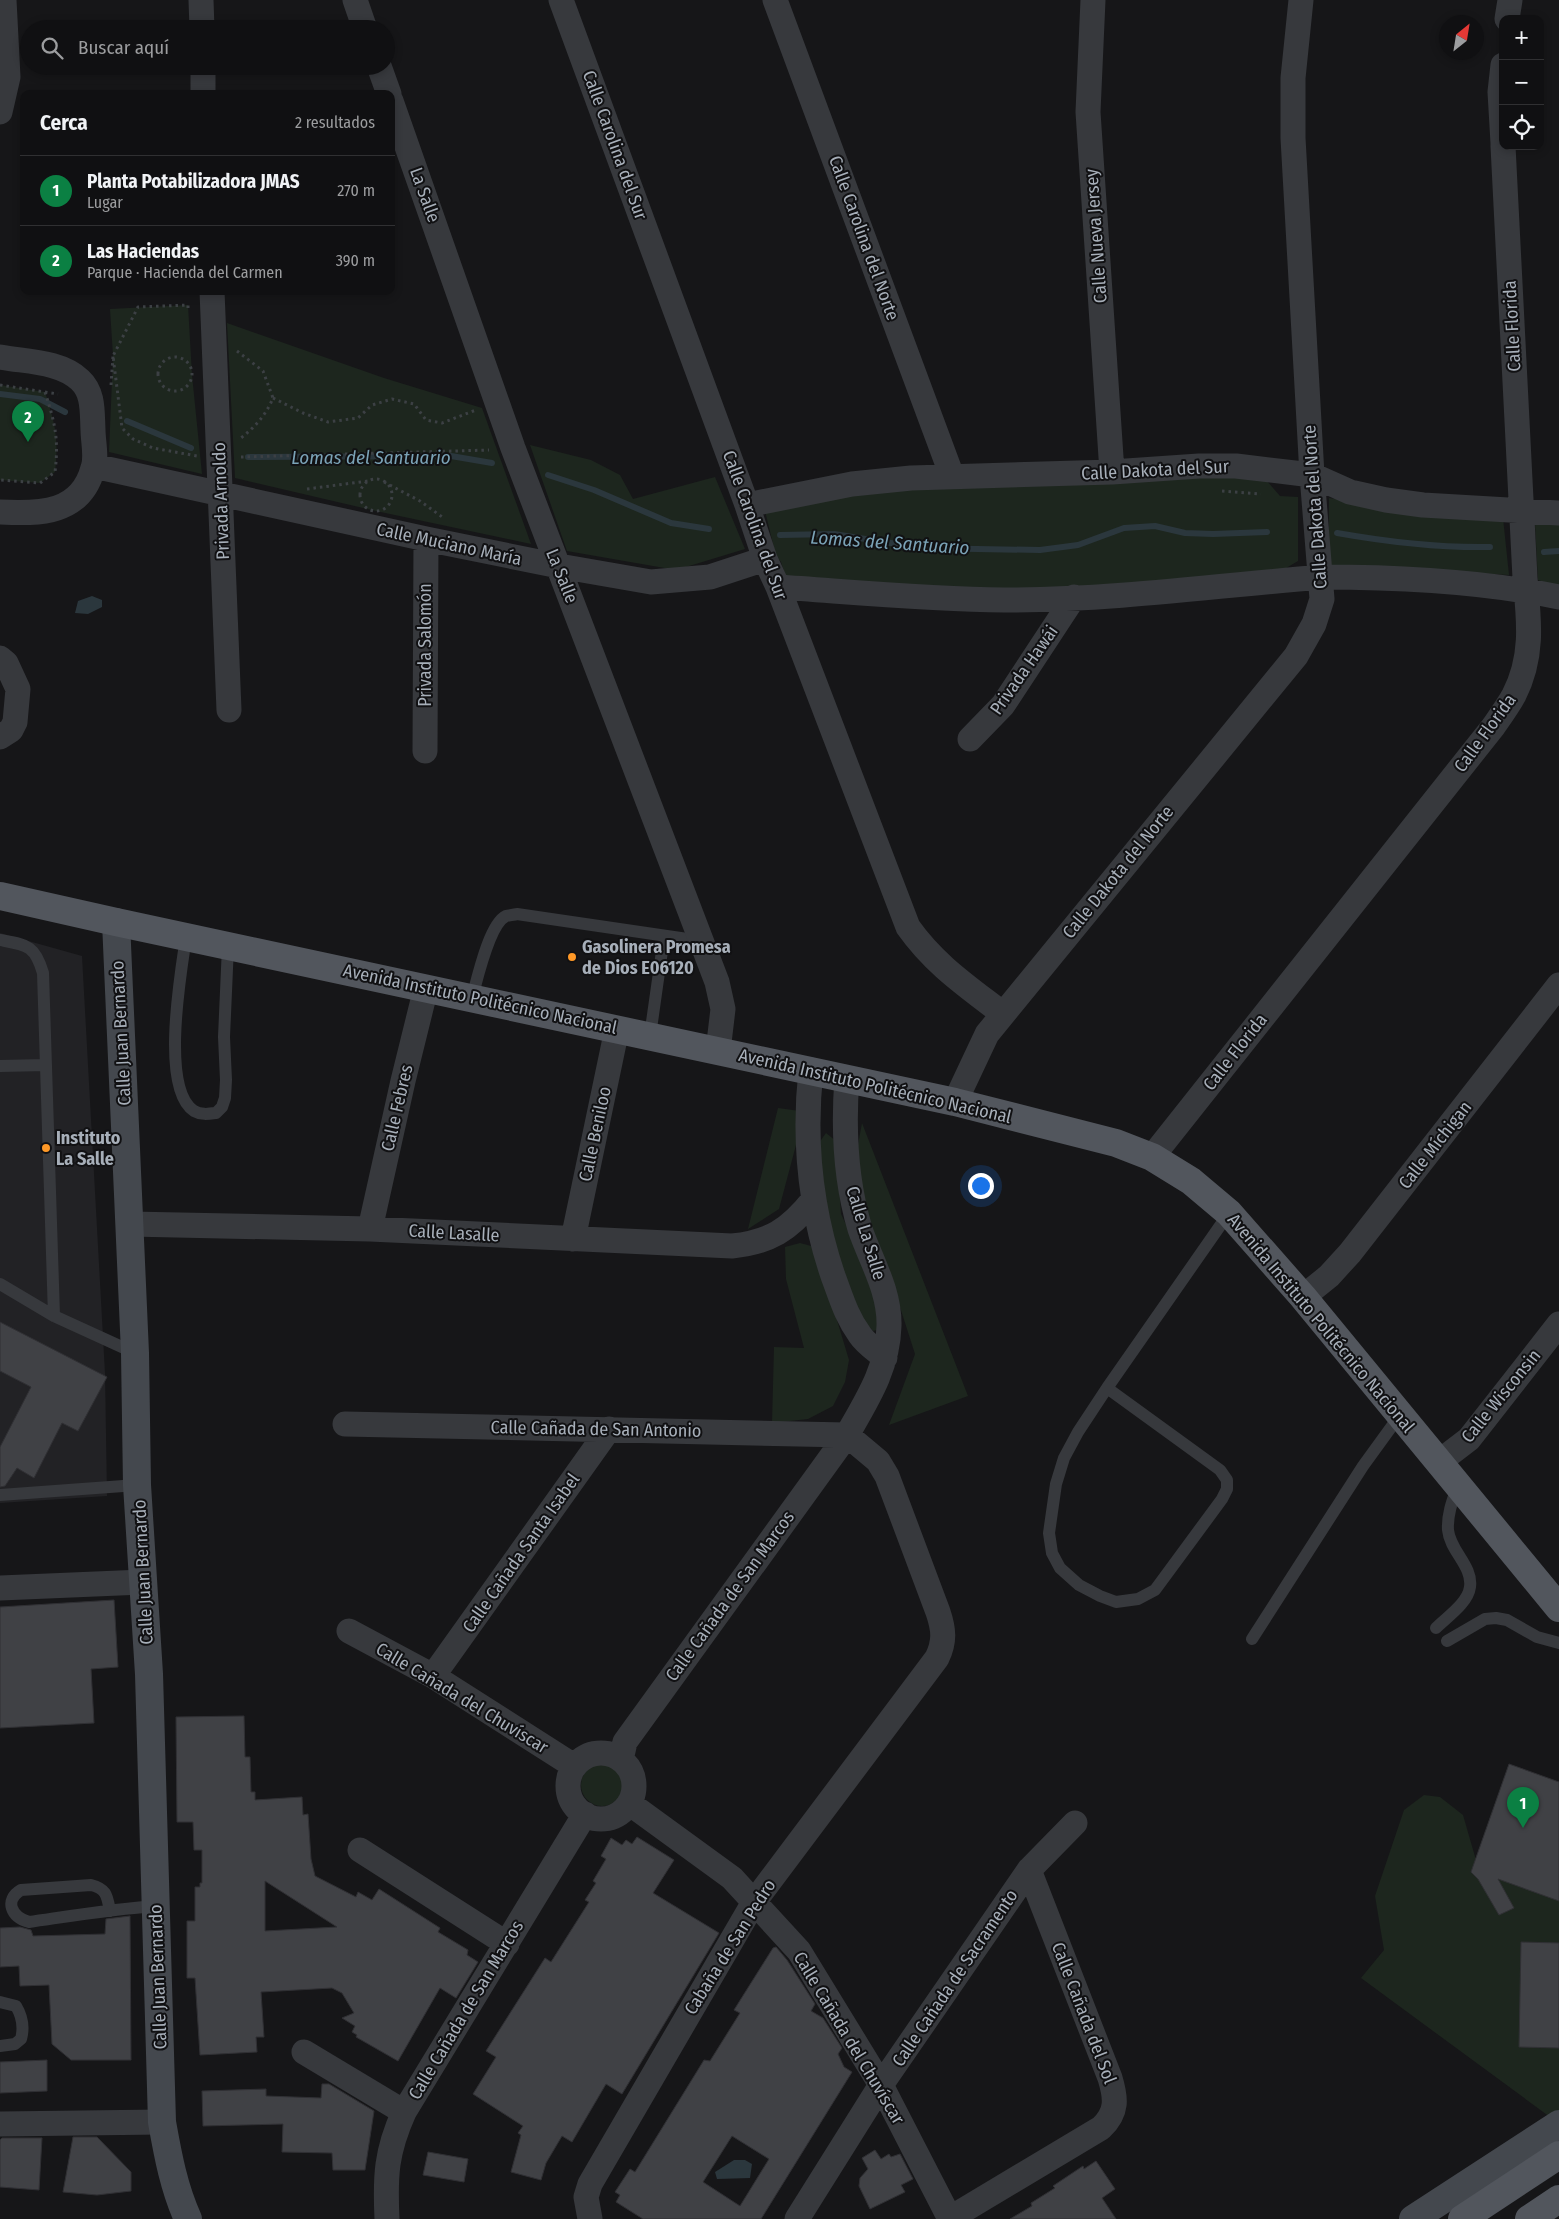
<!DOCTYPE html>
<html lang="es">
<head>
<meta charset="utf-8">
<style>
  :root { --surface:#101012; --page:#19191b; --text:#f1f3f6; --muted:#9c9d9f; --line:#303032; --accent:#0b8043 }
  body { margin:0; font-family:"Fira Sans Condensed",sans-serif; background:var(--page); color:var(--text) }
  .controls { position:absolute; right:15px; top:15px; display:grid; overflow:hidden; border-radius:10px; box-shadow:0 2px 8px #0003 }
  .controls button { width:45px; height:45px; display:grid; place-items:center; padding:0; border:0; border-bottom:1px solid var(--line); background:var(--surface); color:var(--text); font:25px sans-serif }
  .compass { position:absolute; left:1439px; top:15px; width:45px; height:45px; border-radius:50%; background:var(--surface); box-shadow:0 2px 8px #0003; rotate:30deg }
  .you { position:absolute; left:980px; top:1185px; width:18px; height:18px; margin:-12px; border:4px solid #fff; border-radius:50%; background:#1a73e8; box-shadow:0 0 0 8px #1a73e833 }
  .badge { display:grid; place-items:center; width:32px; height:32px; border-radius:50%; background:var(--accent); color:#fff; font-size:16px; font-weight:700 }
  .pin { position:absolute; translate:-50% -41px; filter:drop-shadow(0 1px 2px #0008) }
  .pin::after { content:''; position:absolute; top:26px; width:18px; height:15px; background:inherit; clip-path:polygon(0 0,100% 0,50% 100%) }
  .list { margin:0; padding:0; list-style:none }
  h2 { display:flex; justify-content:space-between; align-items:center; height:65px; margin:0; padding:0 20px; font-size:21px }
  h2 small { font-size:16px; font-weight:400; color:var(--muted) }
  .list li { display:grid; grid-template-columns:32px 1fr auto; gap:15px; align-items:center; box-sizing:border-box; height:70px; padding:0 20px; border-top:1px solid var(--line) }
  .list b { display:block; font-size:19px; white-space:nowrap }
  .list p { margin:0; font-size:16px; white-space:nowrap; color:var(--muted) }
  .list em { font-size:16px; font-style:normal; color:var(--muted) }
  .icon { flex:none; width:28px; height:28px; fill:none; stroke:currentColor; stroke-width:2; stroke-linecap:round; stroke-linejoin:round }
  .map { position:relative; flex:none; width:1559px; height:2219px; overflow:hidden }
  .search { position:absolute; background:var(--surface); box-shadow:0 2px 8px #0003; left:20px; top:20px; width:375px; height:55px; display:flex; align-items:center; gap:12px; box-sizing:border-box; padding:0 18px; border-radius:28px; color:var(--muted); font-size:19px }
  .panel { position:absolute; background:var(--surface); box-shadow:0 2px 8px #0003; left:20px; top:90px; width:375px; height:205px; border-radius:10px }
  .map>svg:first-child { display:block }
  .built { fill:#222225 }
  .green { fill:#1d261e }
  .water { fill:#2b373d }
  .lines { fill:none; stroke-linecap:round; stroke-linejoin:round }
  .stream { stroke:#2b373d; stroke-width:6 }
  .building { fill:#404145; stroke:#303034; fill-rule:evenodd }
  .path { stroke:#3c4044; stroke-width:3; stroke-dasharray:2.5 4; stroke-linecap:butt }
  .lane { stroke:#37393d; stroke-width:12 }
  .street { stroke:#37393d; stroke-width:25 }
  .secondary { stroke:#44484e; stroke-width:28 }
  .primary { stroke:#52565d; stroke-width:28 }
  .poi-dot { fill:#ff9927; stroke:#111113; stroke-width:2 }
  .labels { text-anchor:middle; stroke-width:4; stroke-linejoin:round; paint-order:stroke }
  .street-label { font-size:18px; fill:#a7afb9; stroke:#111113 }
  .poi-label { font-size:18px; font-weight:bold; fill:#a7afb9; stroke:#111113; text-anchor:start }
  .water-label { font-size:19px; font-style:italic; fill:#7ba3b7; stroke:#111113 }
</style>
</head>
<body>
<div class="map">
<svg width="1559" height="2219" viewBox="0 0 1559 2219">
  <rect width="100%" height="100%" fill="#161618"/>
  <path class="built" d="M 0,933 L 82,956 L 105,1373 L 107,1496 L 0,1503 Z"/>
  <path class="green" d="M 188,305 L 192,375 L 202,474 L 109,452 L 113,356 L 110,309 Z
    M 227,323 L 384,378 L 482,408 L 531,544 L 376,511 L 235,478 Z
    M 0,385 L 45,392 C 55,423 59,439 55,472 L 40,483 L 0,480 Z
    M 530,445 L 591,460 L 620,475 L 633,499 L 715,477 L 745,549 L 676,570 L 567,551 Z
    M 1230,473 L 1267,481 L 1280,496 L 1298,497 L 1298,561 L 1276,574 L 952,594 L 786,577 L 781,562 L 776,556 L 765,511 L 830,489 Z
    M 1329,498 L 1431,514 L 1503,518 L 1509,575 L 1329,565 Z
    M 1559,521 L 1559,587 L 1538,580 L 1535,523 Z
    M 778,1108 L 800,1111 L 800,1130 L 779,1209 L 748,1229 Z
    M 862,1123 L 968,1396 L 889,1425 L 915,1354 L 899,1304 L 852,1177 Z
    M 826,1133 L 836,1141 L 841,1214 L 866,1266 L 885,1328 L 873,1331 L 859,1316 L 838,1264 L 816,1147 Z
    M 800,1243 L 815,1247 L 849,1360 L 845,1382 L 833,1406 L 808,1419 L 772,1423 L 774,1347 L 804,1348 L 786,1279 L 785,1247 Z
    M581 1785a21 21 0 1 1 42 0a21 21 0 1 1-42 0Z
    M 1424,1795 L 1440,1797 L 1463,1815 L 1478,1867 L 1559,1900 L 1559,2110 L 1550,2117 L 1361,1978 L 1384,1950 L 1375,1896 L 1404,1810 Z"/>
  <path class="water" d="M 92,596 L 102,600 L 102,607 L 88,614 L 75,613 L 78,601 Z
    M 734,2160 L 745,2160 L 752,2164 L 750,2178 L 717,2179 L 715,2172 Z"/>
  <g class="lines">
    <path class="stream" d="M 0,394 L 40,399 L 65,412
      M 127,421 L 191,448
      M 248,457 L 451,456 L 492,463
      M 548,475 L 594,490 L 671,523 L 709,529
      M 1337,533 C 1388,542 1438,548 1490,547
      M 780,535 L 834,534 L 922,548 L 1040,550 L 1078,545 L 1124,528 L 1155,526 L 1185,533 L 1213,534 L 1267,532
      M 1544,552 L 1559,551"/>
  </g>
  <path class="building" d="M 0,1322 L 107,1377 L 78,1431 L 62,1423 L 34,1478 L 17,1468 L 5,1486 L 0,1487 L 0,1447 L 31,1387 L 0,1371 Z
    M 114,1600 L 118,1667 L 91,1669 L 94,1723 L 0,1728 L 0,1607 Z
    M 244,1716 L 245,1757 L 250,1757 L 251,1792 L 255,1792 L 255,1800 L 302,1797 L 303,1815 L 308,1814 L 311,1859 L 315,1876 L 356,1897 L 358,1892 L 372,1900 L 379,1889 L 440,1928 L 438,1932 L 468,1950 L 467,1955 L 478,1962 L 456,1998 L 440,1988 L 398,2061 L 356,2037 L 357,2035 L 352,2032 L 355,2026 L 342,2018 L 354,2013 L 342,1993 L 332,1988 L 261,1992 L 264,2037 L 256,2037 L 257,2052 L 200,2055 L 195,1978 L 187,1978 L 187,1921 L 195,1921 L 195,1887 L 200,1887 L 200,1883 L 202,1883 L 202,1850 L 194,1850 L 193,1822 L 177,1822 L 176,1717 ZM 265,1881 L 337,1927 L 265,1931 Z
    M 1509,1764 L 1559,1782 L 1559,1901 L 1498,1879 L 1514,1908 L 1499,1915 L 1478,1879 L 1471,1872 Z
    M 637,1837 L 674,1860 L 653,1893 L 719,1933 L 622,2094 L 606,2084 L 572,2142 L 562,2136 L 546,2163 L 541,2180 L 511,2172 L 521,2135 L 518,2133 L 523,2126 L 473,2094 L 496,2057 L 486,2051 L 545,1958 L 551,1962 L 589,1902 L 585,1900 L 596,1883 L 593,1881 L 606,1859 L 601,1856 L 611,1838 L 622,1845 L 626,1840 L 632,1844 Z
    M 130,1916 L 131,2060 L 71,2060 L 52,2044 L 49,1985 L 20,1986 L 19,1966 L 0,1967 L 0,1928 L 20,1927 L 31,1930 L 33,1936 L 105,1934 L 106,1919 Z
    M 1521,1942 L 1559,1943 L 1559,2048 L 1519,2047 Z
    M 776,1947 L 787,1960 L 815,2004 L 811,2011 L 823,2018 L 842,2048 L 838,2054 L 844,2067 L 852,2072 L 761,2219 L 643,2219 L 616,2202 L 620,2195 L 615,2192 L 630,2169 L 635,2172 L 704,2060 L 710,2061 L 740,2013 L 734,2010 L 773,1948 ZM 732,2136 L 769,2159 L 740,2206 L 703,2182 Z
    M 47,2060 L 47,2091 L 0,2093 L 0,2062 Z
    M 322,2084 L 329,2084 L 374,2111 L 365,2170 L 333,2170 L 332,2153 L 282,2152 L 283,2124 L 203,2126 L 202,2091 L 266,2089 L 266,2096 L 321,2098 Z
    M 73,2137 L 97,2137 L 131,2172 L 131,2191 L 97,2195 L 63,2192 Z
    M 2,2138 L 42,2138 L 39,2190 L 0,2187 L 0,2140 Z
    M 875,2150 L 881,2159 L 889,2154 L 891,2157 L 900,2154 L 913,2179 L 901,2185 L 905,2192 L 870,2209 L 859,2186 L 860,2178 L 868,2169 L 862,2158 Z
    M 428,2152 L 468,2159 L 464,2182 L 423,2175 Z
    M 1096,2161 L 1115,2189 L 1102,2198 L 1116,2219 L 1010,2219 L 1032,2206 L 1031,2203 L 1055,2188 L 1053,2186 L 1083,2166 L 1084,2169 Z"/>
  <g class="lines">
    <path class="path" d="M 188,308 L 188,305 L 138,307 L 113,356 L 122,428 L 133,439 L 153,448 L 197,456
      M 237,351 L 263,371 L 273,398 C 266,415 255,427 241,438
      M158 374a17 17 0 1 1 34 0a17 17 0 1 1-34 0Z
      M 0,385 L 45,392 C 55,423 59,439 55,472 L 40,483 L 0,480
      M 111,385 L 113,356
      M 45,392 L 58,394
      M 273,398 L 303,413 L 328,422 L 358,418 L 372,405 L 392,399 L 414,404 L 426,420 L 442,423 L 476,410
      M 241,457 L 489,450
      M360 495a16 16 0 1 1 32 0a16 16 0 1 1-32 0Z
      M 384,482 L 420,501 L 445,519
      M 307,489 L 368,481
      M 1222,491 L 1261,494"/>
    <path class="lane" d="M 186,937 C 181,972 160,1089 194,1111 C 201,1115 208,1114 216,1113 L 222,1107 L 225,1098 L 226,1080 L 224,1037 L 228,946
      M 0,940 C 27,945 35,945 43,973 L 54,1316
      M 472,998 C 477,980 489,924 506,916 C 509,915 514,915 517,914 L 701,941
      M 650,1036 L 664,937
      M 0,1066 L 46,1065
      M 0,1284 L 54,1316 L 135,1353
      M 1107,1388 L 1220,1470 L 1227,1480 L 1227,1489 L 1222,1499 L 1155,1590 L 1138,1599 L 1116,1602 L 1100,1596 L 1079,1585 L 1060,1568 L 1052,1553 L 1049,1533 L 1056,1484 L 1064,1458 L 1078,1432 L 1107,1388 L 1229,1213
      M 0,1495 L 137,1485
      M 1436,1628 C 1447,1617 1468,1603 1470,1587 C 1473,1566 1450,1551 1448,1530 C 1447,1514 1453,1499 1458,1485
      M 1252,1639 L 1363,1466 L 1400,1415
      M 1447,1641 L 1485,1619 L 1496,1618 L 1507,1620 L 1537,1637 L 1559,1643
      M 110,1911 C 107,1896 107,1889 91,1885 L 21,1890 C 4,1900 11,1917 29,1922 C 71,1916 113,1909 156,1906
      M 0,2002 L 16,2006 C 22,2016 24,2028 21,2039 L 15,2044 L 0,2046"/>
    <path class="street" d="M 201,0 L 202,29
      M 355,0 L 365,29
      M 561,0 L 747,505 L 765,559 L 778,587 L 908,927 C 935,965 967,986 1003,1014
      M 775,0 L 952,476
      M 1093,0 L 1088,112 L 1112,472
      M 1507,19 L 1510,0
      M 1503,65 L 1500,92 L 1503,143
      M 203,66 L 203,94
      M 379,66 L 389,94
      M 391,101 L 513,448 L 717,982 L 723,1009 L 718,1051
      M 0,112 L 8,77 L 4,0
      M 212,291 L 229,710
      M 0,357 C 26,362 60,361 80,380 C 94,393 92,412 93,430 C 93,441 97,457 93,468 C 81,514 40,514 0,512
      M 94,466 L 426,539 L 559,566 L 651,582 L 710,577 L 765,559
      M 747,505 L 852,484 L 911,478 L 1112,472 L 1199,466 L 1236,466 L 1312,475 L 1350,492 L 1386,500 L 1423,505 L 1559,513
      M 778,587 C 853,592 929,599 1004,600 C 1110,600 1216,586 1321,577 C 1400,577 1481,581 1559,597
      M 0,658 L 6,663 L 18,689 L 15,722 L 11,730 L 0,737
      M 970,739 L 1003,705 L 1074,597
      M 425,751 L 426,539
      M 811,1070 C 803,1142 810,1208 833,1276 C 841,1297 846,1316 860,1335 C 866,1344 877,1351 885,1358
      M 955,1102 L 987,1034 L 1296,656 L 1314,624 L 1322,599 L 1312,475 L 1293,138 L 1293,78 L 1301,0
      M 1152,1157 L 1493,727 C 1500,717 1508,706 1514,695 C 1534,656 1529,619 1525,578 L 1503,146
      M 130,1224 L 370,1229 L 732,1246 C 770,1242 789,1230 813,1200
      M 370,1229 L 403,1081 L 426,988
      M 573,1239 L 617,1029
      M 1303,1297 L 1329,1276 L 1350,1253 L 1559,985
      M 345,1424 L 847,1435
      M 1439,1462 L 1469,1439 L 1559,1324
      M 0,1588 L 143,1582
      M 349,1631 L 433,1676 L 574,1766
      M 433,1676 L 609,1429
      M568 1786a33 33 0 1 1 66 0a33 33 0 1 1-66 0Z
      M 621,1760 L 625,1742 L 847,1435 C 867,1400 888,1368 889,1326 C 890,1291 871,1261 860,1229 C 845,1179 843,1130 847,1078
      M 629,1803 L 732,1878 L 799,1951 L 881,2085 L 950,2219
      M 360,1850 L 507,1944
      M 304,2052 L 404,2112
      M 0,2124 L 162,2122
      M 387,2219 C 385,2176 386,2152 404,2112 L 585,1814
      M 590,2219 L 586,2197 L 590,2184 L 754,1902 L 937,1658 C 945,1641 944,1630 938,1612 L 887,1476 L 878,1461 L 847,1435
      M 797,2219 L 881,2085 L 1029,1870 L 1075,1823
      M 949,2219 L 1101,2128 C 1118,2112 1116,2098 1110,2078 L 1029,1870"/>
    <path class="secondary" d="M 116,922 L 135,1353 L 137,1485 L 149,1674 L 162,2122 C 168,2156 174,2188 188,2219
      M 1413,2219 L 1559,2124"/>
    <path class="primary" d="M 0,896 L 116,922 L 955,1102 L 1116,1143 L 1152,1157 L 1191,1181 L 1229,1213 L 1303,1297 L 1559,1608
      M 1462,2219 L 1559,2155
      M 1529,2219 L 1559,2199"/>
  </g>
  <g class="poi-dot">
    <circle cx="572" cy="957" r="5"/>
    <circle cx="46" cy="1148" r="5"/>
  </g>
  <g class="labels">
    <g class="street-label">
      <text transform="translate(615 145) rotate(70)" y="6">Calle Carolina del Sur</text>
      <text transform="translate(425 195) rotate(70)" y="6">La Salle</text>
      <text transform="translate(1096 236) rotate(-94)" y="6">Calle Nueva Jersey</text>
      <text transform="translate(864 238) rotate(70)" y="6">Calle Carolina del Norte</text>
      <text transform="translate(1512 326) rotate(-93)" y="6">Calle Florida</text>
      <text transform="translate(1155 470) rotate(-3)" y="6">Calle Dakota del Sur</text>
      <text transform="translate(221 501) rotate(-92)" y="6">Privada Arnoldo</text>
      <text transform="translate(1315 507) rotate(-94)" y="6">Calle Dakota del Norte</text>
      <text transform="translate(755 525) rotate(70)" y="6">Calle Carolina del Sur</text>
      <text transform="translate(449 544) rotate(12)" y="6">Calle Muciano María</text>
      <text transform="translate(562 576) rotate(68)" y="6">La Salle</text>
      <text transform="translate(425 645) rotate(-90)" y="6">Privada Salomón</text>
      <text transform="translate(1024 670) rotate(-55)" y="6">Privada Hawái</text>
      <text transform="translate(1485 733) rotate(-54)" y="6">Calle Florida</text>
      <text transform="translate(1118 872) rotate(-51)" y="6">Calle Dakota del Norte</text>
      <text transform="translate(480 999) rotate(12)" y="6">Avenida Instituto Politécnico Nacional</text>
      <text transform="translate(121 1033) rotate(-93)" y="6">Calle Juan Bernardo</text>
      <text transform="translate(1235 1052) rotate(-52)" y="6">Calle Florida</text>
      <text transform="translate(875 1086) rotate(13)" y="6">Avenida Instituto Politécnico Nacional</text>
      <text transform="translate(397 1108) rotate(-77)" y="6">Calle Febres</text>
      <text transform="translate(595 1134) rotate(-78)" y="6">Calle Beniloo</text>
      <text transform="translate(1435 1145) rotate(-52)" y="6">Calle Míchigan</text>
      <text transform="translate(454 1233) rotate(3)" y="6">Calle Lasalle</text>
      <text transform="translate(866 1233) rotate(73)" y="6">Calle La Salle</text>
      <text transform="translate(1321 1323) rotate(50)" y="6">Avenida Instituto Politécnico Nacional</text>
      <text transform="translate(1501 1396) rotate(-51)" y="6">Calle Wisconsin</text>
      <text transform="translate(596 1429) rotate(1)" y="6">Calle Cañada de San Antonio</text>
      <text transform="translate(521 1553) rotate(-55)" y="6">Calle Cañada Santa Isabel</text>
      <text transform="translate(143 1572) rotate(-93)" y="6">Calle Juan Bernardo</text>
      <text transform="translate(730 1596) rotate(-54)" y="6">Calle Cañada de San Marcos</text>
      <text transform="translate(462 1698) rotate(31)" y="6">Calle Cañada del Chuvíscar</text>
      <text transform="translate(730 1947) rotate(-58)" y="6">Cabaña de San Pedro</text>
      <text transform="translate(158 1977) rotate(-92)" y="6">Calle Juan Bernardo</text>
      <text transform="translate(955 1978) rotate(-56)" y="6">Calle Cañada de Sacramento</text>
      <text transform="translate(466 2010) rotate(-59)" y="6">Calle Cañada de San Marcos</text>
      <text transform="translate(1084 2013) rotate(69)" y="6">Calle Cañada del Sol</text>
      <text transform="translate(849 2038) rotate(59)" y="6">Calle Cañada del Chuvíscar</text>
    </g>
    <g class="poi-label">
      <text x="582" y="953">Gasolinera Promesa<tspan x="582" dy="21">de Dios E06120</tspan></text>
      <text x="56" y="1144">Instituto<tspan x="56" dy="21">La Salle</tspan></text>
    </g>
    <g class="water-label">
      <text x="371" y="464">Lomas del Santuario</text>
      <text transform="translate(890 542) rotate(4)" y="7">Lomas del Santuario</text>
    </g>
  </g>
</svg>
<div class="controls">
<button>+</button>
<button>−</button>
<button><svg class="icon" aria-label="locate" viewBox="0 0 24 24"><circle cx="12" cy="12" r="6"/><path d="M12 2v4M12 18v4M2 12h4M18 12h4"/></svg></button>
</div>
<svg class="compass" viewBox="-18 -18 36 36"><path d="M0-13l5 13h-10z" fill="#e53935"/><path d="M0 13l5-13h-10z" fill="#9c9d9f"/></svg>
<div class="you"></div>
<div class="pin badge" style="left:1523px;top:1828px">1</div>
<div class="pin badge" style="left:28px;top:442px">2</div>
<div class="search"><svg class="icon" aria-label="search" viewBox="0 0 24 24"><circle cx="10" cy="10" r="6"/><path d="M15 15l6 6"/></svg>Buscar aquí</div>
<section class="panel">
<h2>Cerca<small>2 resultados</small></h2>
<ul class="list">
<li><span class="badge">1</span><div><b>Planta Potabilizadora JMAS</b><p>Lugar</p></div><em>270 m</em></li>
<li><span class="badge">2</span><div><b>Las Haciendas</b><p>Parque · Hacienda del Carmen</p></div><em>390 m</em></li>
</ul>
</section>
</div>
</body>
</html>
